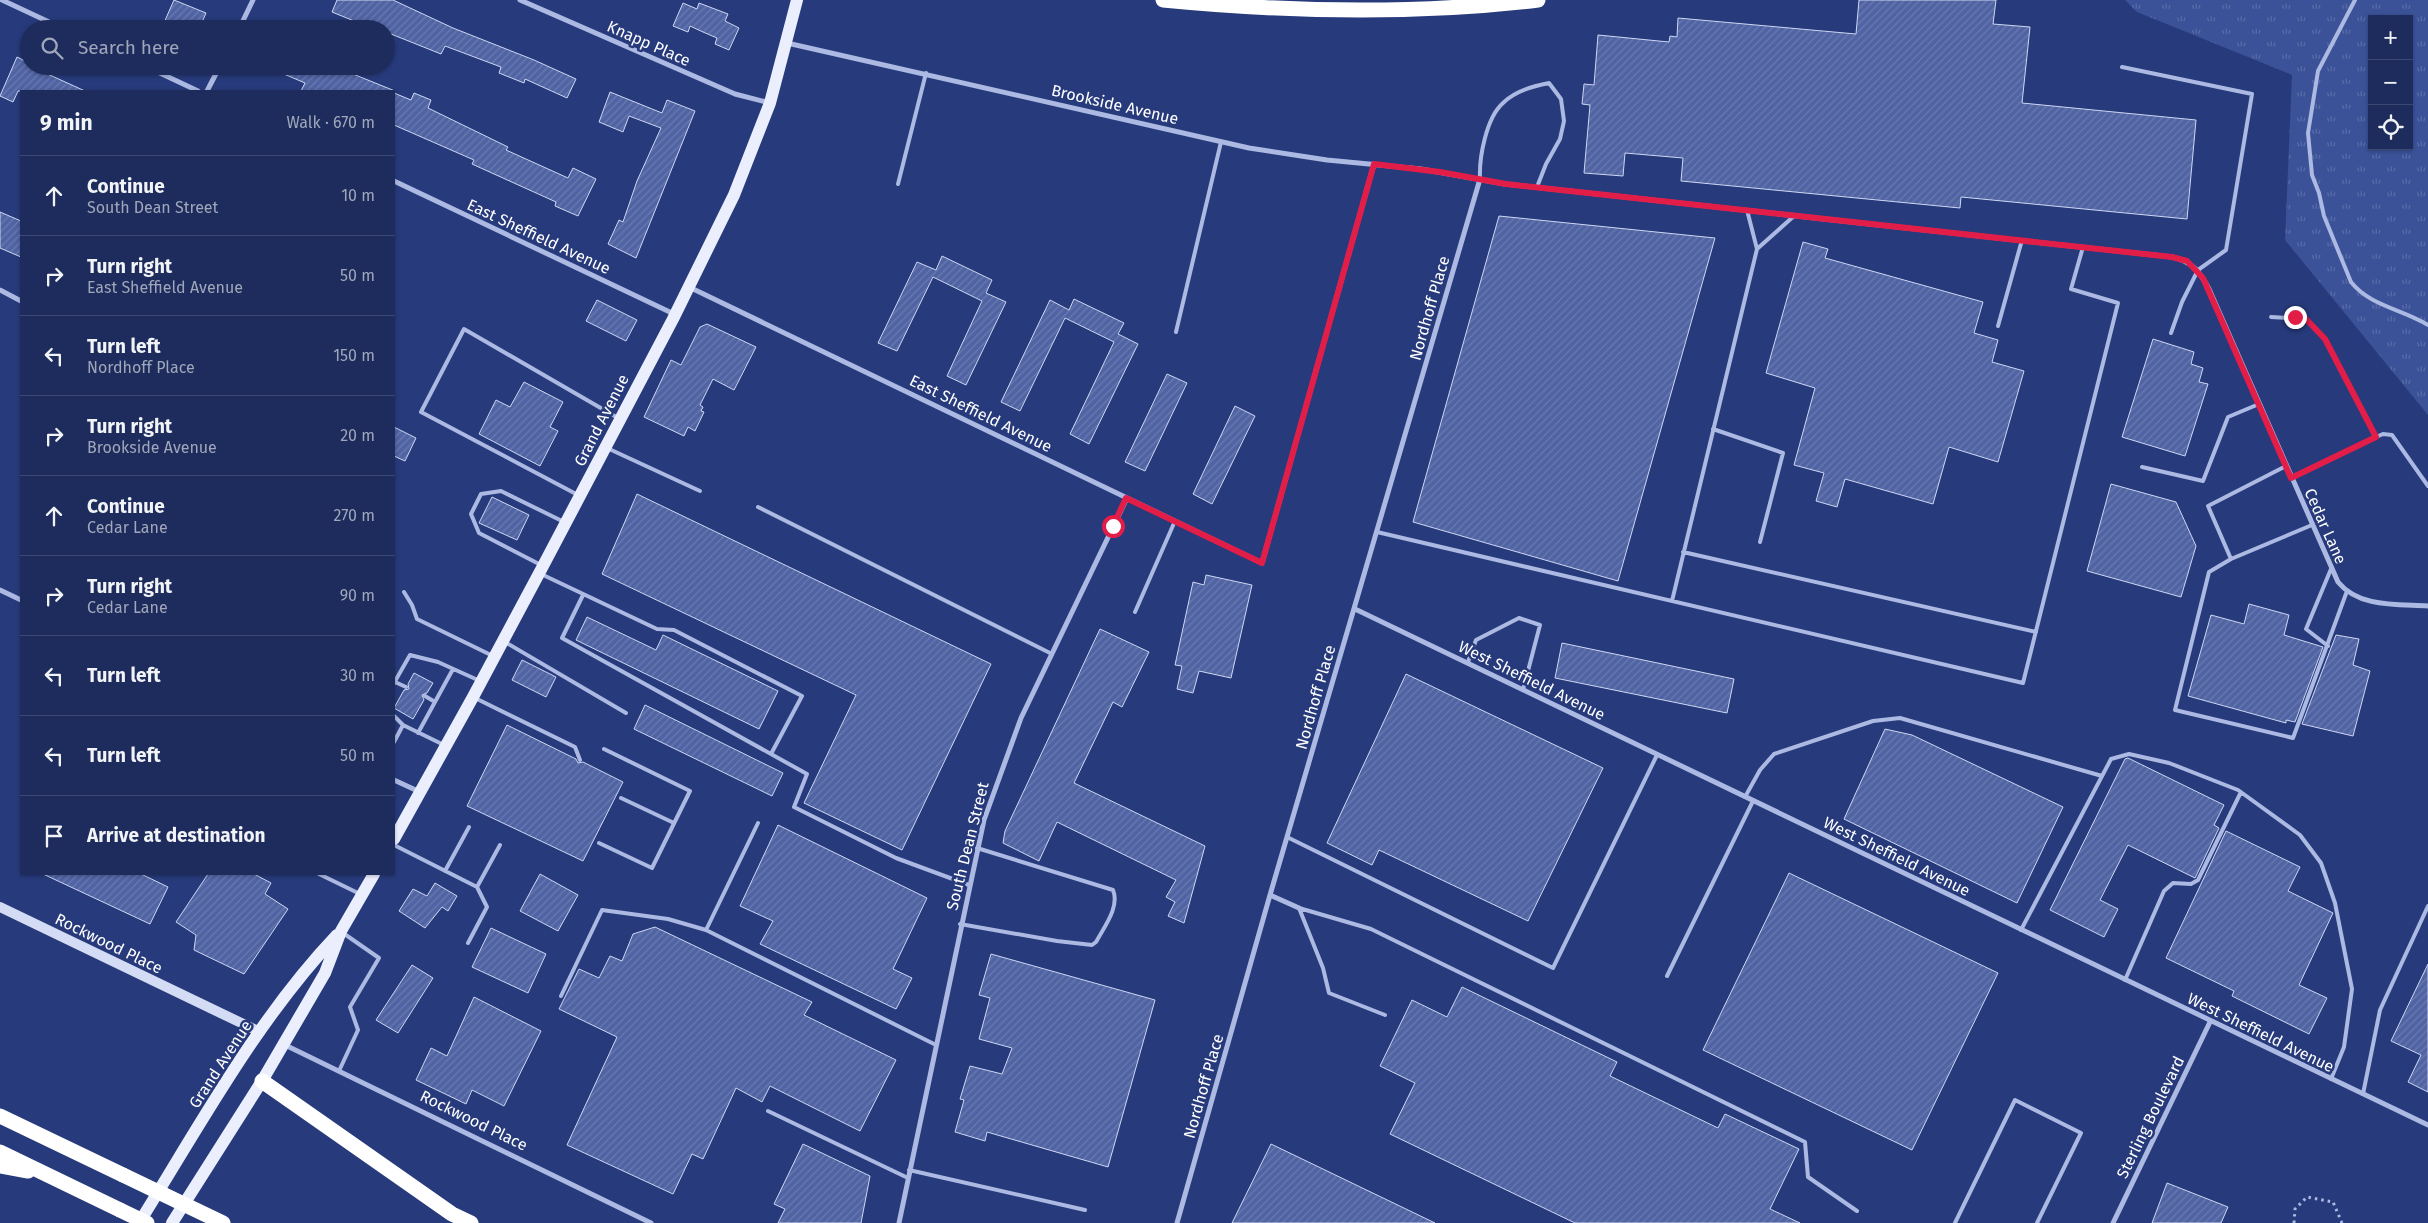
<!DOCTYPE html>
<html lang="en">
<head>
<meta charset="utf-8">
<style>
  :root { --surface:#1d2c5c; --page:#2a3865; --text:#f1f3f6; --muted:#a0a7bb; --line:#3b4872 }
  body { margin:0; font-family:"Fira Sans",sans-serif; background:var(--page); color:var(--text) }
  .controls { position:absolute; right:15px; top:15px; display:grid; overflow:hidden; border-radius:0px; box-shadow:0 1px 4px #0004 }
  .controls button { width:45px; height:45px; display:grid; place-items:center; padding:0; border:0; border-bottom:1px solid var(--line); background:var(--surface); color:var(--text); font:25px sans-serif }
  .stop { position:absolute; width:15px; height:15px; margin:-11px; border:4px solid #e11d48; border-radius:50%; background:#fff }
  .stop.end { background:#e11d48; border-color:#fff; box-shadow:0 1px 5px #0008 }
  .list { margin:0; padding:0; list-style:none }
  h2 { display:flex; justify-content:space-between; align-items:center; height:65px; margin:0; padding:0 20px; font-size:21px }
  h2 small { font-size:16px; font-weight:400; color:var(--muted) }
  .list li { display:grid; grid-template-columns:32px 1fr auto; gap:15px; align-items:center; box-sizing:border-box; height:80px; padding:0 20px; border-top:1px solid var(--line) }
  .list b { display:block; font-size:19px; white-space:nowrap }
  .list p { margin:0; font-size:16px; white-space:nowrap; color:var(--muted) }
  .list em { font-size:16px; font-style:normal; color:var(--muted) }
  .icon { flex:none; width:28px; height:28px; fill:none; stroke:currentColor; stroke-width:2; stroke-linecap:round; stroke-linejoin:round }
  .map { position:relative; flex:none; width:2428px; height:1223px; overflow:hidden }
  .search { position:absolute; background:var(--surface); box-shadow:0 1px 4px #0004; left:20px; top:20px; width:375px; height:55px; display:flex; align-items:center; gap:12px; box-sizing:border-box; padding:0 18px; border-radius:28px; color:var(--muted); font-size:19px }
  .panel { position:absolute; background:var(--surface); box-shadow:0 1px 4px #0004; left:20px; top:90px; width:375px; height:785px; border-radius:0px }
  .map>svg:first-child { display:block }
  .grass { fill:url(#grass-tufts); fill-rule:evenodd }
  .building { fill:url(#building-hatch); stroke:#ced7f3 }
  .lines { fill:none; stroke-linecap:round; stroke-linejoin:round }
  .path { stroke:#abb9e3; stroke-width:3; stroke-dasharray:2.5 4; stroke-linecap:butt }
  .lane { stroke:#abb9e3; stroke-width:4 }
  .street { stroke:#abb9e3; stroke-width:5 }
  .secondary { stroke:#d4dbf4; stroke-width:10 }
  .primary { stroke:#ebeefc; stroke-width:12 }
  .highway { stroke:#fff; stroke-width:15 }
  .highway-bridge { stroke:#fff; stroke-width:15 }
  .route { stroke:#e11d48; stroke-width:6 }
  .labels { text-anchor:middle; stroke-width:5; stroke-linejoin:round; paint-order:stroke }
  .street-label { font-size:16px; fill:#fff; stroke:#273a7b }
</style>
</head>
<body>
<div class="map">
<svg width="2428" height="1223" viewBox="0 0 2428 1223">
  <defs>
    <pattern id="grass-tufts" width="24" height="20" patternUnits="userSpaceOnUse" patternTransform="scale(1.25)"><rect width="24" height="20" fill="#3b5298"/><path d="M3 7l-1-3M5 7V3M7 7l1-3M15 17l-1-3M17 17v-4M19 17l1-3" fill="none" stroke="#586ca7"/></pattern>
    <pattern id="building-hatch" width="6" height="6" patternUnits="userSpaceOnUse" patternTransform="scale(1.25)"><rect width="6" height="6" fill="#5063a3"/><path d="M-1 1l2-2M0 6l6-6M5 7l2-2" fill="none" stroke="#6a7ab1"/></pattern>
  </defs>
  <rect width="100%" height="100%" fill="#273a7b"/>
  <path class="grass" d="M 2125,0 L 2428,0 L 2428,415 L 2285,240 L 2292,75 L 2137,12 ZM 2372,19 L 2409,19 L 2409,146 L 2372,146 Z"/>
  <path class="building" d="M 174,0 L 206,13 L 199,29 L 172,29 L 163,25 Z
    M 337,0 L 393,0 L 453,28 L 534,60 L 576,79 L 567,98 L 525,79 L 524,83 L 499,73 L 501,67 L 445,46 L 441,54 L 386,32 L 386,29 L 374,29 L 332,12 Z
    M 1859,0 L 1996,0 L 1993,24 L 2030,27 L 2022,103 L 2196,120 L 2187,219 L 1961,197 L 1960,208 L 1681,181 L 1683,158 L 1625,153 L 1623,176 L 1584,173 L 1590,105 L 1582,104 L 1584,84 L 1594,85 L 1598,35 L 1669,42 L 1670,36 L 1677,37 L 1678,18 L 1856,34 Z
    M 683,3 L 697,9 L 699,3 L 728,14 L 725,21 L 739,28 L 729,50 L 715,44 L 717,38 L 703,32 L 690,26 L 688,32 L 673,26 Z
    M 17,57 L 29,63 L 29,66 L 37,66 L 42,69 L 41,71 L 85,91 L 18,91 L 13,102 L 0,96 Z
    M 265,66 L 345,66 L 343,70 L 395,91 L 301,91 L 305,83 Z
    M 610,92 L 662,113 L 667,100 L 695,111 L 636,258 L 608,244 L 619,220 L 623,222 L 637,181 L 661,128 L 629,116 L 623,132 L 599,122 Z
    M 394,93 L 411,100 L 414,93 L 431,100 L 428,108 L 508,147 L 506,150 L 568,178 L 573,168 L 596,179 L 578,216 L 555,206 L 556,202 L 472,164 L 474,160 L 394,125 Z
    M 0,212 L 21,221 L 21,257 L 0,248 Z
    M 1499,216 L 1715,238 L 1618,581 L 1413,522 Z
    M 1803,242 L 1828,249 L 1825,258 L 1983,302 L 1974,333 L 1998,340 L 1992,362 L 2024,371 L 1998,462 L 1949,447 L 1933,504 L 1845,479 L 1837,507 L 1816,501 L 1824,473 L 1794,465 L 1815,388 L 1766,373 Z
    M 942,256 L 992,280 L 986,293 L 1006,302 L 966,385 L 947,376 L 982,301 L 933,277 L 897,351 L 878,343 L 917,262 L 936,270 Z
    M 1074,299 L 1124,323 L 1118,334 L 1138,344 L 1089,444 L 1070,434 L 1114,342 L 1065,318 L 1020,411 L 1001,402 L 1050,300 L 1069,310 Z
    M 597,300 L 637,320 L 626,341 L 586,321 Z
    M 707,324 L 756,347 L 734,390 L 713,379 L 700,405 L 703,407 L 701,411 L 704,412 L 695,431 L 688,427 L 684,436 L 644,417 L 671,360 L 681,365 L 700,327 Z
    M 2153,339 L 2194,352 L 2191,364 L 2203,368 L 2199,382 L 2208,384 L 2185,456 L 2122,437 Z
    M 1167,374 L 1187,383 L 1145,471 L 1125,462 Z
    M 524,382 L 563,402 L 550,427 L 558,431 L 540,466 L 479,434 L 496,400 L 510,407 Z
    M 1235,406 L 1255,416 L 1212,504 L 1193,494 Z
    M 394,427 L 416,438 L 405,461 L 394,456 Z
    M 2111,484 L 2176,502 L 2196,546 L 2181,597 L 2087,571 Z
    M 637,494 L 991,664 L 902,850 L 804,803 L 856,695 L 602,574 Z
    M 492,497 L 529,515 L 517,540 L 479,523 Z
    M 1206,575 L 1252,585 L 1231,678 L 1199,671 L 1193,693 L 1177,689 L 1182,666 L 1175,665 L 1193,582 L 1204,585 Z
    M 2249,604 L 2289,615 L 2284,635 L 2323,647 L 2295,722 L 2286,720 L 2286,723 L 2188,696 L 2211,615 L 2244,624 Z
    M 587,617 L 656,650 L 663,635 L 778,691 L 759,729 L 576,640 Z
    M 1100,629 L 1149,652 L 1122,707 L 1113,702 L 1074,783 L 1205,846 L 1184,923 L 1168,916 L 1175,902 L 1166,897 L 1176,880 L 1057,822 L 1039,861 L 1003,843 L 1005,831 Z
    M 2336,635 L 2359,639 L 2353,665 L 2370,671 L 2353,736 L 2302,724 Z
    M 1562,643 L 1734,679 L 1727,713 L 1555,678 Z
    M 522,660 L 556,677 L 546,697 L 512,680 Z
    M 414,673 L 433,683 L 427,693 L 422,695 L 424,700 L 413,719 L 394,708 L 404,690 L 409,689 L 408,684 Z
    M 1406,674 L 1603,768 L 1528,921 L 1379,850 L 1372,865 L 1327,843 Z
    M 645,705 L 783,773 L 772,796 L 634,729 Z
    M 507,725 L 576,759 L 578,763 L 583,762 L 623,782 L 583,861 L 467,806 Z
    M 1885,729 L 1912,735 L 2063,807 L 2017,903 L 1844,819 Z
    M 2128,758 L 2224,805 L 2214,825 L 2219,828 L 2195,878 L 2128,845 L 2100,900 L 2118,909 L 2104,937 L 2050,910 L 2125,759 Z
    M 778,825 L 927,898 L 893,969 L 912,978 L 896,1009 L 760,944 L 773,921 L 740,906 Z
    M 2226,831 L 2300,867 L 2288,891 L 2333,913 L 2299,985 L 2327,998 L 2309,1034 L 2232,996 L 2234,991 L 2166,958 Z
    M 1789,873 L 1998,973 L 1912,1150 L 1703,1050 Z
    M 43,874 L 141,874 L 168,887 L 150,924 Z
    M 208,874 L 254,874 L 271,883 L 265,894 L 288,909 L 244,974 L 194,950 L 196,935 L 176,922 Z
    M 540,874 L 578,895 L 558,931 L 520,911 Z
    M 435,883 L 457,896 L 448,911 L 442,907 L 425,928 L 399,911 L 413,889 L 427,896 Z
    M 655,927 L 812,1002 L 804,1015 L 896,1060 L 860,1131 L 770,1086 L 762,1102 L 736,1088 L 703,1159 L 692,1154 L 673,1194 L 567,1145 L 617,1037 L 559,1009 L 579,969 L 599,978 L 610,956 L 622,961 L 633,934 Z
    M 491,928 L 546,954 L 528,993 L 472,967 Z
    M 991,954 L 1155,1000 L 1108,1167 L 987,1132 L 985,1141 L 955,1132 L 964,1100 L 960,1099 L 970,1066 L 1002,1074 L 1012,1048 L 979,1039 L 990,998 L 979,995 Z
    M 2428,964 L 2428,1092 L 2408,1082 L 2421,1055 L 2391,1041 Z
    M 412,965 L 433,978 L 398,1033 L 376,1020 Z
    M 1462,987 L 1617,1062 L 1610,1076 L 1718,1128 L 1725,1114 L 1799,1149 L 1770,1209 L 1800,1223 L 1575,1223 L 1390,1134 L 1415,1083 L 1380,1066 L 1412,1000 L 1447,1017 Z
    M 474,997 L 541,1031 L 504,1106 L 472,1090 L 466,1104 L 416,1080 L 431,1048 L 447,1056 Z
    M 803,1144 L 870,1176 L 861,1223 L 778,1223 L 785,1209 L 774,1204 Z
    M 1271,1144 L 1435,1223 L 1232,1223 Z
    M 2167,1183 L 2228,1207 L 2221,1223 L 2152,1223 Z"/>
  <g class="lines">
    <path class="path" d="M 2294,1223 L 2295,1209 L 2307,1197 L 2333,1202 L 2342,1223"/>
    <path class="lane" d="M 2355,0 L 2318,71 L 2308,133 L 2312,175 L 2319,193 L 2324,216 L 2351,282 C 2370,306 2402,309 2428,325
      M 2122,67 L 2252,94 L 2226,250 L 2198,270 L 2182,302 L 2171,333
      M 1480,179 C 1479,158 1486,118 1503,103 C 1515,91 1533,86 1549,83 L 1561,99 L 1564,121 L 1560,139 L 1546,164 L 1537,187
      M 898,184 L 926,73
      M 1757,249 L 1794,216
      M 2271,317 L 2306,319 L 2325,339 L 2376,437 L 2383,434 L 2392,435 L 2428,486
      M 1998,326 L 2022,240
      M 1176,332 L 1221,142
      M 1713,429 L 1783,453 L 1760,542
      M 607,448 L 700,491
      M 2286,466 L 2208,506 L 2231,559 L 2312,525
      M 2142,467 L 2203,481 L 2228,417 L 2259,404
      M 2291,478 L 2376,437
      M 578,495 L 421,412 L 464,329 L 618,418
      M 758,507 L 1052,654
      M 1377,532 L 2023,683 L 2118,303 L 2071,289 L 2083,247
      M 1683,552 L 2036,632
      M 2231,559 L 2209,572 L 2175,710 L 2293,738 L 2347,591
      M 541,565 L 479,533 L 471,514 L 481,494 L 501,491 L 564,522
      M 541,574 L 657,629 L 674,630 L 802,696 L 771,754
      M 404,592 L 412,605 L 417,619 L 493,656
      M 583,595 L 562,638 L 807,774 L 794,807 L 896,858 L 969,885
      M 1672,601 L 1757,249 L 1747,210
      M 1135,612 L 1175,521
      M 505,642 L 626,713
      M 2328,646 L 2306,629 L 2331,569
      M 1468,662 L 1476,640 L 1519,618 L 1540,625 L 1523,690
      M 395,682 L 406,687
      M 394,683 L 410,655 L 438,662 L 480,681
      M 425,696 L 435,702
      M 475,698 L 575,747 L 580,760
      M 394,716 L 403,725
      M 418,733 L 453,669
      M 394,742 L 403,725 L 444,745
      M 1745,797 L 1760,770 L 1774,754 L 1873,721 L 1900,718 L 2102,776
      M 621,798 L 674,823
      M 758,823 L 706,930 L 936,1045
      M 1287,837 L 1553,968 L 1657,755
      M 599,843 L 652,868 L 690,791 L 604,749
      M 394,845 L 477,887 L 500,845
      M 445,871 L 469,827
      M 319,874 L 360,894
      M 1299,908 L 1371,929 L 1805,1142 L 1808,1177 L 1857,1211
      M 1299,908 L 1323,968 L 1329,993 L 1385,1015
      M 960,924 L 1057,941 L 1092,945 L 1096,942 C 1104,927 1120,907 1113,890 L 977,848
      M 2021,930 L 2111,759 L 2129,754 L 2169,763 L 2238,790 L 2300,835 L 2321,863 L 2335,903 L 2352,989 L 2344,1047 L 2331,1079
      M 468,943 L 487,907 L 477,887
      M 1667,976 L 1753,801
      M 2125,980 L 2164,891 L 2173,883 L 2191,884 L 2198,880 L 2241,792
      M 561,996 L 602,910 L 668,919 L 706,930
      M 339,1071 L 358,1030 L 350,1007 L 379,958 L 343,933
      M 2363,1094 L 2380,1010 L 2428,906
      M 768,1111 L 908,1178
      M 909,1170 L 1085,1210
      M 1955,1223 L 2015,1100 L 2081,1133 L 2037,1223"/>
    <path class="street" d="M 2,0 L 64,29
      M 520,0 L 735,94 L 770,103
      M 239,29 L 253,0
      M 787,43 L 1249,148 L 1327,160 L 1421,169 L 1505,184 L 2172,257 C 2192,261 2200,272 2209,289 L 2338,582 C 2359,608 2398,604 2428,606
      M 145,66 L 198,91
      M 207,91 L 220,66
      M 394,181 L 674,314
      M 689,287 L 1262,563 L 1374,164
      M 0,290 L 21,301
      M 0,590 L 21,600
      M 1355,609 L 2428,1125
      M 394,780 L 420,792
      M 1270,895 L 1299,908
      M 283,1044 L 651,1223
      M 899,1223 L 984,820 L 1021,718 L 1127,498
      M 1177,1223 L 1270,895 L 1480,179
      M 2113,1223 L 2210,1022"/>
    <path class="secondary" d="M 0,907 L 260,1032"/>
    <path class="primary" d="M 394,839 L 473,697 L 543,566 L 673,319 L 734,195 L 770,103 L 797,0
      M 139,1223 C 200,1125 258,1018 337,935
      M 172,1223 L 262,1081 L 325,973 L 341,931 L 374,874"/>
    <path class="highway" d="M 1163,0 C 1287,12 1414,15 1538,0
      M 262,1081 L 452,1214 L 471,1223
      M 0,1116 L 123,1175
      M 0,1152 L 120,1210
      M 0,1166 L 28,1171"/>
    <path class="highway-bridge" d="M 123,1175 L 223,1223
      M 120,1210 L 147,1223"/>
  </g>
  <g class="lines">
    <path class="route" d="M 1113,526 L 1126,498 L 1262,563 L 1374,164 L 1440,172 L 1506,184 L 2172,257 L 2187,261 L 2203,278 L 2291,478 L 2376,437 L 2325,339 L 2306,319 L 2295,317"/>
  </g>
  <g class="labels">
    <g class="street-label">
      <text transform="translate(649 43) rotate(24)" y="6">Knapp Place</text>
      <text transform="translate(1115 104) rotate(13)" y="6">Brookside Avenue</text>
      <text transform="translate(539 236) rotate(25)" y="6">East Sheffield Avenue</text>
      <text transform="translate(1429 308) rotate(-74)" y="6">Nordhoff Place</text>
      <text transform="translate(981 413) rotate(26)" y="6">East Sheffield Avenue</text>
      <text transform="translate(601 420) rotate(-63)" y="6">Grand Avenue</text>
      <text transform="translate(2326 526) rotate(66)" y="6">Cedar Lane</text>
      <text transform="translate(1532 680) rotate(26)" y="6">West Sheffield Avenue</text>
      <text transform="translate(1315 697) rotate(-74)" y="6">Nordhoff Place</text>
      <text transform="translate(967 846) rotate(-76)" y="6">South Dean Street</text>
      <text transform="translate(1897 856) rotate(26)" y="6">West Sheffield Avenue</text>
      <text transform="translate(109 943) rotate(26)" y="6">Rockwood Place</text>
      <text transform="translate(2261 1032) rotate(26)" y="6">West Sheffield Avenue</text>
      <text transform="translate(220 1064) rotate(-57)" y="6">Grand Avenue</text>
      <text transform="translate(1203 1086) rotate(-74)" y="6">Nordhoff Place</text>
      <text transform="translate(2150 1117) rotate(-64)" y="6">Sterling Boulevard</text>
      <text transform="translate(474 1120) rotate(26)" y="6">Rockwood Place</text>
    </g>
  </g>
</svg>
<div class="controls">
<button>+</button>
<button>−</button>
<button><svg class="icon" aria-label="locate" viewBox="0 0 24 24"><circle cx="12" cy="12" r="6"/><path d="M12 2v4M12 18v4M2 12h4M18 12h4"/></svg></button>
</div>
<div class="stop" style="left:1113px;top:526px"></div>
<div class="stop end" style="left:2295px;top:317px"></div>
<div class="search"><svg class="icon" aria-label="search" viewBox="0 0 24 24"><circle cx="10" cy="10" r="6"/><path d="M15 15l6 6"/></svg>Search here</div>
<section class="panel">
<h2>9 min<small>Walk · 670 m</small></h2>
<ul class="list">
<li><svg class="icon" aria-label="ahead" viewBox="0 0 24 24"><path d="M12 20V5M6 11l6-6 6 6"/></svg><div><b>Continue</b><p>South Dean Street</p></div><em>10 m</em></li>
<li><svg class="icon" aria-label="right" viewBox="0 0 24 24"><path d="M7 20v-9h11M14 6l5 5-5 5"/></svg><div><b>Turn right</b><p>East Sheffield Avenue</p></div><em>50 m</em></li>
<li><svg class="icon" aria-label="left" viewBox="0 0 24 24"><path d="M17 20v-9H6M10 6l-5 5 5 5"/></svg><div><b>Turn left</b><p>Nordhoff Place</p></div><em>150 m</em></li>
<li><svg class="icon" aria-label="right" viewBox="0 0 24 24"><path d="M7 20v-9h11M14 6l5 5-5 5"/></svg><div><b>Turn right</b><p>Brookside Avenue</p></div><em>20 m</em></li>
<li><svg class="icon" aria-label="ahead" viewBox="0 0 24 24"><path d="M12 20V5M6 11l6-6 6 6"/></svg><div><b>Continue</b><p>Cedar Lane</p></div><em>270 m</em></li>
<li><svg class="icon" aria-label="right" viewBox="0 0 24 24"><path d="M7 20v-9h11M14 6l5 5-5 5"/></svg><div><b>Turn right</b><p>Cedar Lane</p></div><em>90 m</em></li>
<li><svg class="icon" aria-label="left" viewBox="0 0 24 24"><path d="M17 20v-9H6M10 6l-5 5 5 5"/></svg><div><b>Turn left</b></div><em>30 m</em></li>
<li><svg class="icon" aria-label="left" viewBox="0 0 24 24"><path d="M17 20v-9H6M10 6l-5 5 5 5"/></svg><div><b>Turn left</b></div><em>50 m</em></li>
<li><svg class="icon" aria-label="arrive" viewBox="0 0 24 24"><path d="M6 21V4h12l-3 4 3 4H6"/></svg><div><b>Arrive at destination</b></div></li>
</ul>
</section>
</div>
</body>
</html>
